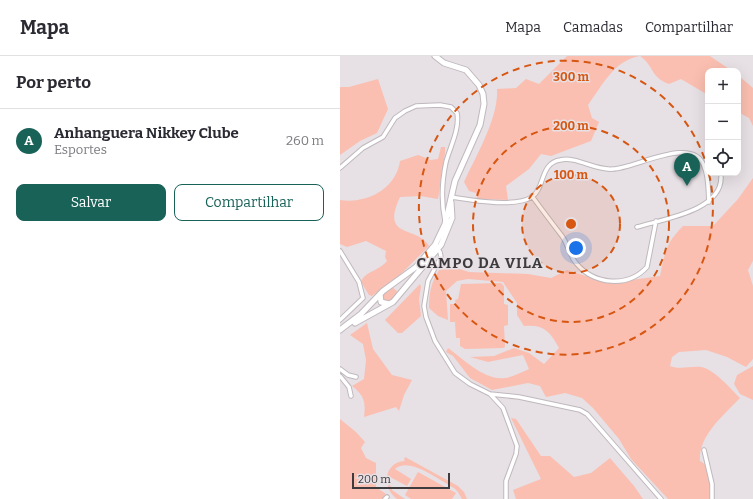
<!DOCTYPE html>
<html lang="pt">
<head>
<meta charset="utf-8">
<style>
  :root { --surface:#fff; --page:#f2f2f3; --text:#2b2b33; --muted:#7c7c81; --line:#e1e1e2; --accent:#196258 }
  body { margin:0; font-family:Bitter,serif; background:var(--page); color:var(--text) }
  .controls { position:absolute; right:12px; top:12px; display:grid; overflow:hidden; border-radius:8px; box-shadow:0 4px 16px #0002 }
  .controls button { width:36px; height:36px; display:grid; place-items:center; padding:0; border:0; border-bottom:1px solid var(--line); background:var(--surface); color:var(--text); font:20px sans-serif }
  .scale { position:absolute; left:12px; bottom:10px; width:98px; box-sizing:border-box; padding-left:4px; border:2px solid #3d3b3d; border-top:0; font-size:11px; line-height:14px; white-space:nowrap; color:#3d3b3d; -webkit-text-stroke:3px #e7e0e5; paint-order:stroke }
  .you { position:absolute; left:236px; top:192px; width:14px; height:14px; margin:-10px; border:3px solid #fff; border-radius:50%; background:#1a73e8; box-shadow:0 0 0 6px #1a73e833 }
  .badge { display:grid; place-items:center; width:26px; height:26px; border-radius:50%; background:var(--accent); color:#fff; font-size:13px; font-weight:700 }
  .pin { position:absolute; translate:-50% -33px; filter:drop-shadow(0 1px 2px #0008) }
  .pin::after { content:''; position:absolute; top:21px; width:14px; height:12px; background:inherit; clip-path:polygon(0 0,100% 0,50% 100%) }
  .list { margin:0; padding:0; list-style:none }
  h2 { display:flex; justify-content:space-between; align-items:center; height:52px; margin:0; padding:0 16px; font-size:17px }
  h2 small { font-size:13px; font-weight:400; color:var(--muted) }
  .list li { display:grid; grid-template-columns:26px 1fr auto; gap:12px; align-items:center; box-sizing:border-box; height:64px; padding:0 16px; border-top:1px solid var(--line) }
  .list b { display:block; font-size:15px; white-space:nowrap }
  .list p { margin:0; font-size:13px; white-space:nowrap; color:var(--muted) }
  .list em { font-size:13px; font-style:normal; color:var(--muted) }
  .actions { display:flex; gap:8px; padding:12px 16px }
  .actions a { flex:1; padding:9px 0; border:1px solid var(--accent); border-radius:8px; text-align:center; font-size:14px; color:var(--accent) }
  .actions .main { background:var(--accent); color:#fff }
  .icon { flex:none; width:22px; height:22px; fill:none; stroke:currentColor; stroke-width:2; stroke-linecap:round; stroke-linejoin:round }
  .map { position:relative; flex:none; width:413px; height:443px; overflow:hidden }
  header { display:flex; align-items:center; gap:24px; box-sizing:border-box; height:56px; padding:0 20px; background:var(--surface); border-bottom:1px solid var(--line) }
  header strong { font-size:19px }
  nav { display:flex; gap:22px; margin-inline-start:auto; font-size:14px }
  main { display:flex }
  aside { flex:1; background:var(--surface) }
  .map>svg:first-child { display:block }
  .green { fill:#fabfb1 }
  .lines { fill:none; stroke-linecap:round; stroke-linejoin:round }
  .street-casing { stroke:#bfb9be; stroke-width:5.5 }
  .primary-casing { stroke:#bfb9be; stroke-width:7 }
  .street { stroke:#fff; stroke-width:3.5 }
  .primary { stroke:#fff; stroke-width:5 }
  .ring { fill:none; stroke:#d75611; stroke-width:2; stroke-dasharray:7 5 }
  .labels { text-anchor:middle; stroke-width:3; stroke-linejoin:round; paint-order:stroke }
  .district-label { font-size:15px; font-weight:bold; letter-spacing:1px; fill:#3d3b3d; stroke:#e7e0e5 }
  .centre { fill:#d75611; stroke:#e7e0e5; stroke-width:2 }
  .ring-label { font-size:12px; text-anchor:middle; font-weight:bold; fill:#d75611; stroke:#e7e0e5; stroke-width:3; stroke-linejoin:round; paint-order:stroke }
</style>
</head>
<body>
<header>
<strong>Mapa</strong>
<nav><a>Mapa</a><a>Camadas</a><a>Compartilhar</a></nav>
</header>
<main>
<aside>
<h2>Por perto<small></small></h2>
<ul class="list">
<li><span class="badge">A</span><div><b>Anhanguera Nikkey Clube</b><p>Esportes</p></div><em>260 m</em></li>
</ul>
<div class="actions"><a class="main">Salvar</a><a>Compartilhar</a></div>
</aside>
<div class="map">
<svg width="413" height="443" viewBox="0 0 413 443">
  <rect width="100%" height="100%" fill="#e7e0e5"/>
  <path class="green" d="M 227,0 L 370,0 L 392,15 L 368,15 L 368,39 L 341,23 L 329,28 C 310,21 315,11 300,0 C 274,4 262,30 248,49 L 252,62 L 259,66 L 251,85 L 211,100 L 201,98 L 189,113 L 166,130 L 168,144 L 137,143 L 136,137 L 129,135 L 124,126 C 136,100 159,61 157,33 L 176,32 L 186,23 L 199,28 Z
    M 398,19 L 413,32 L 413,70 L 409,62 L 398,56 Z
    M 38,23 L 48,53 L 37,77 L 20,85 L 0,99 L 0,31 L 9,31 Z
    M 101,91 L 105,91 L 105,97 L 98,143 L 80,140 L 60,141 C 40,184 77,169 89,190 L 62,217 L 32,240 L 29,239 L 21,226 C 25,215 39,215 47,205 L 45,201 L 46,195 L 26,185 L 7,191 L 0,188 L 0,144 C 27,148 56,133 60,105 L 78,99 L 91,104 L 98,103 Z
    M 413,122 L 413,205 L 408,214 L 413,230 L 413,303 L 406,311 L 387,301 L 366,294 L 339,296 L 332,301 L 330,310 C 340,314 350,310 361,311 C 374,313 391,333 400,342 C 384,359 358,380 360,405 C 372,410 372,432 370,443 L 328,443 L 291,403 L 279,383 L 253,352 L 242,342 L 225,337 L 206,341 L 200,330 L 188,327 L 152,334 L 130,322 L 113,300 L 106,296 L 108,292 C 123,303 145,325 165,322 C 173,321 182,316 189,313 L 183,299 L 148,306 L 130,301 L 154,300 L 174,292 L 189,297 L 204,308 L 219,292 C 210,275 203,268 184,270 L 177,259 L 177,247 L 163,226 L 128,223 L 117,225 L 106,235 L 108,264 L 98,260 L 89,252 C 89,237 91,227 99,214 L 116,212 L 129,216 L 188,218 L 211,222 L 227,214 L 262,225 L 277,226 L 320,220 C 325,196 326,187 343,170 L 373,170 L 398,143 Z
    M 161,227 L 164,230 L 164,248 L 168,249 L 168,269 L 164,270 L 165,291 L 163,292 L 125,293 L 120,290 L 120,282 L 116,282 L 115,266 L 110,266 L 110,248 L 116,248 L 115,244 L 118,243 L 121,228 Z
    M 80,228 L 81,231 L 79,243 L 81,260 L 62,277 L 58,277 L 45,264 Z
    M 52,231 L 57,235 C 56,241 50,247 44,246 L 41,238 Z
    M 27,267 L 33,293 L 52,319 L 72,324 L 64,339 L 59,355 L 56,351 L 24,361 C 26,346 24,339 12,330 L 24,323 L 26,304 L 23,288 L 10,279 Z
    M 413,310 L 413,344 L 400,338 L 394,328 L 397,319 Z
    M 171,362 L 176,363 L 201,400 L 210,400 L 234,421 L 251,417 L 270,402 L 294,430 L 303,443 L 176,443 L 173,434 L 201,423 Z
    M 0,363 L 16,376 L 25,386 L 21,392 L 26,402 L 36,407 L 36,431 L 46,438 L 44,443 L 0,443 Z
    M 65,401 L 118,430 L 124,436 L 127,443 L 122,443 L 118,436 L 114,432 C 99,424 69,400 55,413 L 71,423 L 67,430 L 50,421 L 52,434 L 65,443 L 57,443 C 41,431 44,406 65,405 L 64,404 Z
    M 78,416 L 116,437 L 112,443 L 71,443 L 65,439 Z"/>
  <g class="lines">
    <defs>
      <path id="street" d="M 0,112 L 23,92 L 43,81 L 55,62 L 65,55 L 76,50 L 100,49 L 111,51 L 117,57 C 120,73 110,91 106,106 C 102,125 101,146 105,165
        M 192,140 C 202,154 212,167 222,180 C 228,188 229,199 236,207 C 254,229 288,232 307,211 L 316,165
        M 111,141 C 131,144 174,152 192,141 C 205,132 200,107 220,104 C 237,100 255,115 273,113 C 296,112 353,79 364,110 C 369,121 368,134 369,146
        M 297,171 C 323,163 382,155 381,121
        M 96,192 L 100,196 L 101,201 L 88,225 L 84,250 L 86,261 L 95,285 L 115,317 L 130,328 L 150,338 L 179,341 L 240,354 L 247,358 L 321,443
        M 0,195 L 19,226 L 23,242 L 0,264
        M 0,313 L 8,319 L 16,321
        M 0,320 L 9,331 L 11,340
        M 150,338 L 163,352 L 177,390 L 176,398 L 166,425 L 166,443
        M 364,394 L 372,428 L 372,443
        M 45,443 L 47,441"/>
      <path id="primary" d="M 40,238 L 41,246 L 49,248
        M 15,267 L 53,246 L 101,189 L 112,162 L 111,146
        M 0,274 L 21,258 L 43,235 L 76,211 L 95,189 L 105,168 L 115,125 L 140,69 L 144,48 L 143,38 L 139,29 L 126,14 L 104,7 L 95,0"/>
    </defs>
    <use href="#street" class="street-casing"/>
    <use href="#primary" class="primary-casing"/>
    <use href="#street" class="street"/>
    <use href="#primary" class="primary"/>
  </g>
  <circle cx="231" cy="168" r="49" fill="#d75611" fill-opacity=".12"/>
  <g class="ring">
    <circle cx="231" cy="168" r="49"/>
    <circle cx="231" cy="168" r="98"/>
    <path d="M369 118A147 147 0 1 1 368 114"/>
  </g>
  <g class="labels">
    <g class="district-label">
      <text x="140" y="212">CAMPO DA VILA</text>
    </g>
  </g>
  <circle cx="231" cy="168" r="6" class="centre"/>
  <g class="ring-label">
    <text x="231" y="25">300 m</text>
    <text x="231" y="74">200 m</text>
    <text x="231" y="123">100 m</text>
  </g>
</svg>
<div class="controls">
<button>+</button>
<button>−</button>
<button><svg class="icon" aria-label="locate" viewBox="0 0 24 24"><circle cx="12" cy="12" r="6"/><path d="M12 2v4M12 18v4M2 12h4M18 12h4"/></svg></button>
</div>
<div class="scale">200 m</div>
<div class="you"></div>
<div class="pin badge" style="left:347px;top:130px">A</div>
</div>
</main>
</body>
</html>
